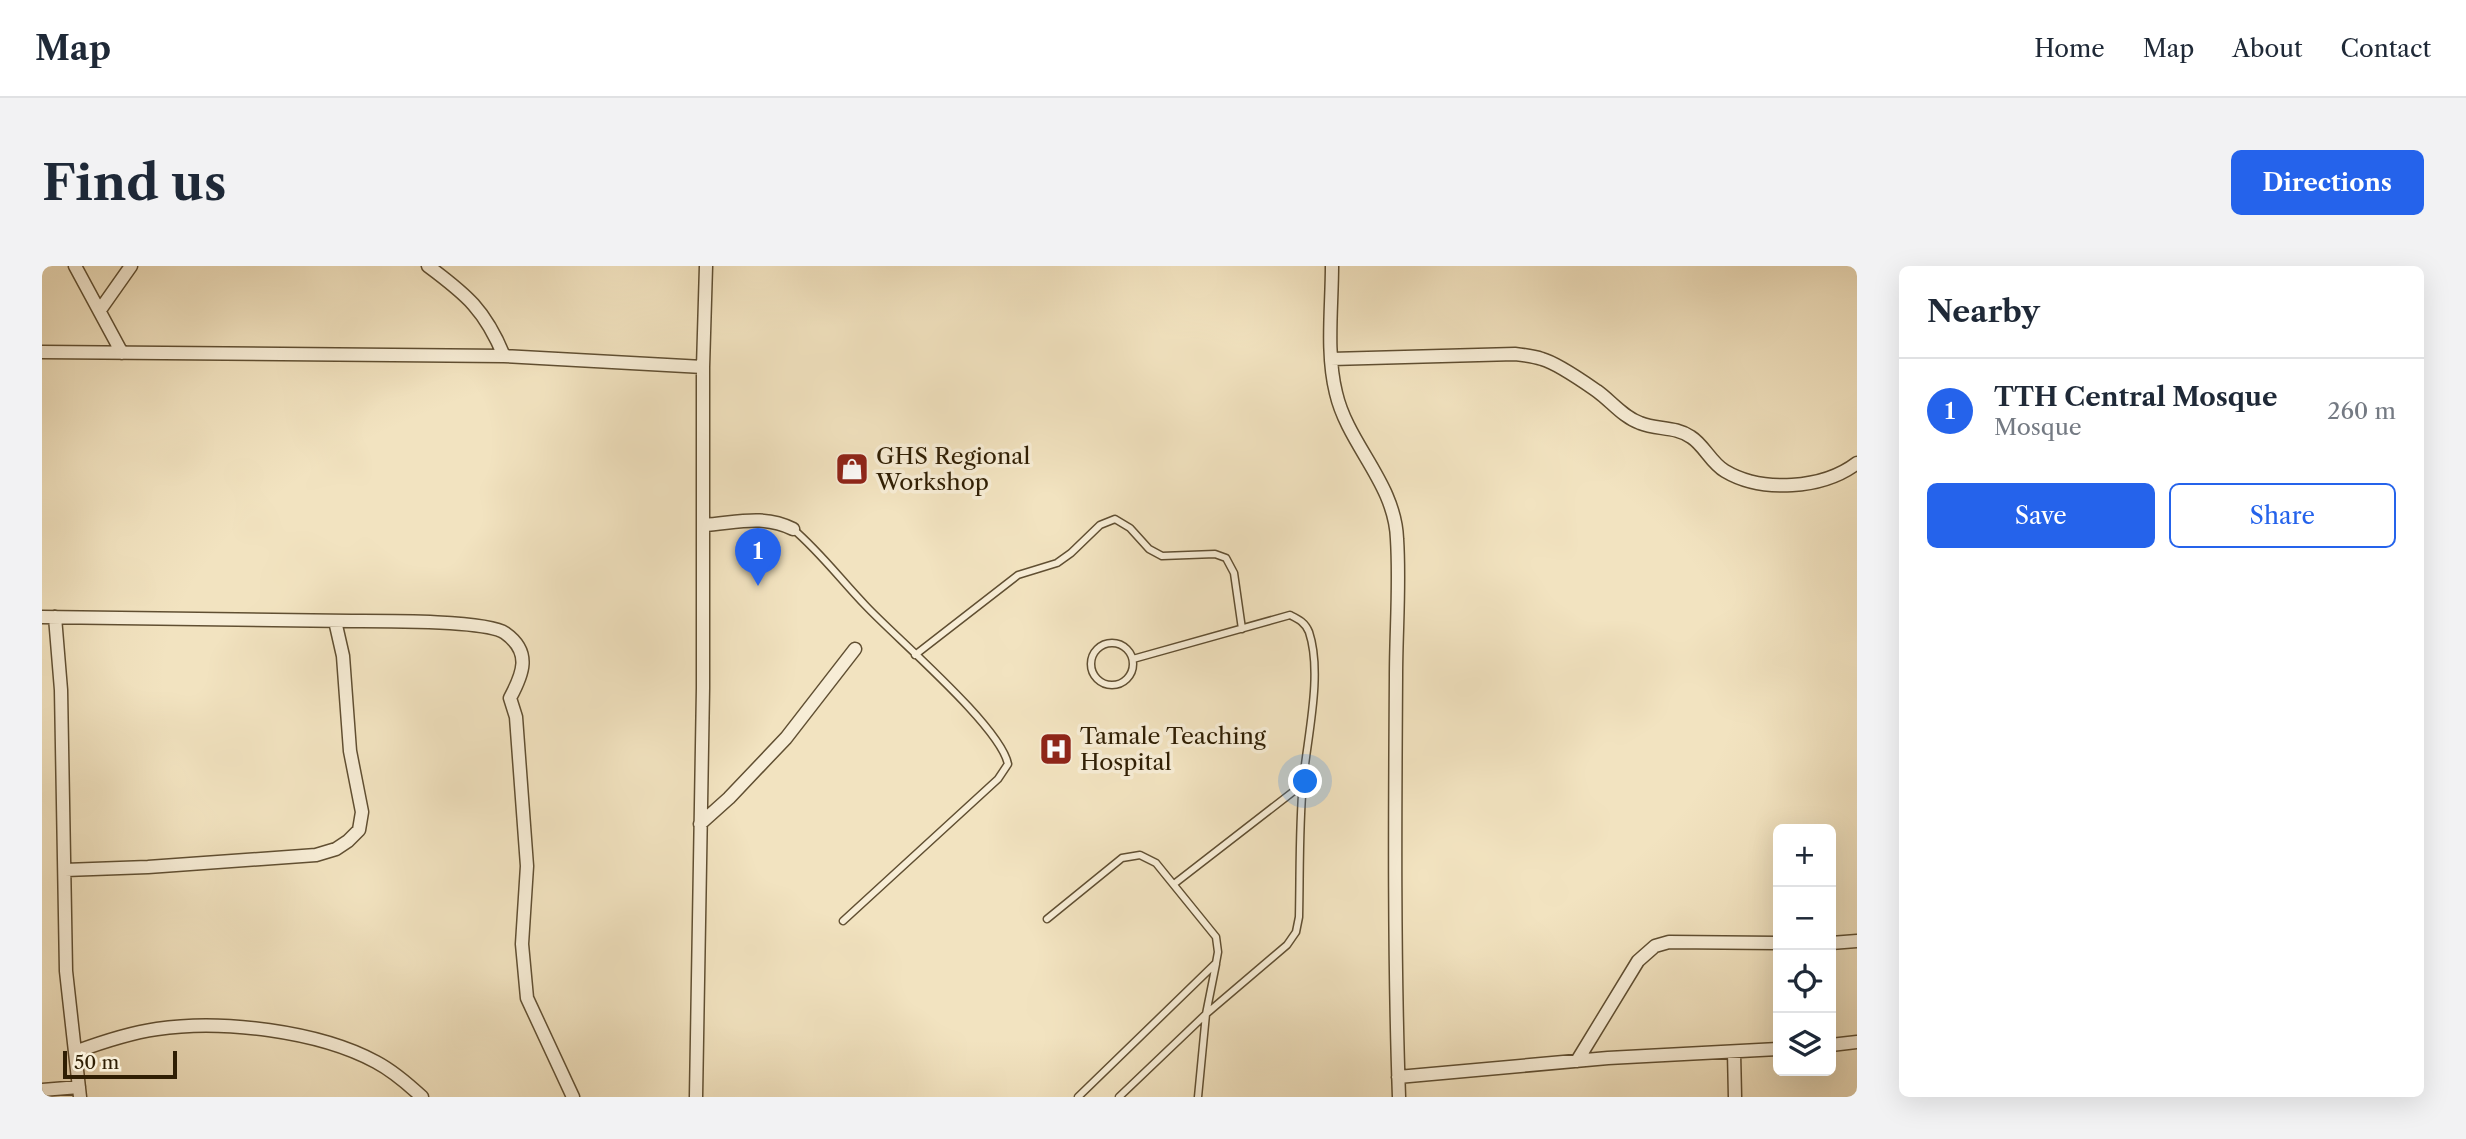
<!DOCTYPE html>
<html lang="en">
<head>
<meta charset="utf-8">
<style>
  :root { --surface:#fff; --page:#f2f2f3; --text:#1f2937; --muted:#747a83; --line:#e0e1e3; --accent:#2563eb }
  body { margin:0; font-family:"Libre Caslon Text",serif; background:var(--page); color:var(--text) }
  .controls { position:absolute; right:21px; bottom:21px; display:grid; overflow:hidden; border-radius:10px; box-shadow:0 7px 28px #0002 }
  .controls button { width:63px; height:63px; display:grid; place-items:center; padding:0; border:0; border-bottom:2px solid var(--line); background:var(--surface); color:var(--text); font:35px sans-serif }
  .scale { position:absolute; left:21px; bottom:18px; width:114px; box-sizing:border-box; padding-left:7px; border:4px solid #2f1e03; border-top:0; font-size:19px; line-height:24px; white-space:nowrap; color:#2f1e03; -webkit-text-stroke:5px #f7edd6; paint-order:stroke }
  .you { position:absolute; left:1264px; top:516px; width:24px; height:24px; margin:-18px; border:5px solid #fff; border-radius:50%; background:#1a73e8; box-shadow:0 0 0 10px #1a73e833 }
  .badge { display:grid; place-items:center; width:46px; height:46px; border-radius:50%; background:var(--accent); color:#fff; font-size:23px; font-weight:700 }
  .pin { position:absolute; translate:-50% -58px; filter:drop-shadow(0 2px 4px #0008) }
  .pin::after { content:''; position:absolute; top:37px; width:24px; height:21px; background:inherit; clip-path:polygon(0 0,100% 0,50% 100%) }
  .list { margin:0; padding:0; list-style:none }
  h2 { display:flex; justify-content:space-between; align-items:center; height:91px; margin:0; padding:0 28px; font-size:30px }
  h2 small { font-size:23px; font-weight:400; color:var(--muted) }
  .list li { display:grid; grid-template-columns:46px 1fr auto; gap:21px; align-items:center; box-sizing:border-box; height:105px; padding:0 28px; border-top:2px solid var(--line) }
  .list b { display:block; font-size:26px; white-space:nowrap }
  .list p { margin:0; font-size:23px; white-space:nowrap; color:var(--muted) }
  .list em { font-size:23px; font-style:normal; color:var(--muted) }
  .actions { display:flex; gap:14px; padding:21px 28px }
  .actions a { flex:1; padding:16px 0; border:2px solid var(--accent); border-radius:10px; text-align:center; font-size:24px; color:var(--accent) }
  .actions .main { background:var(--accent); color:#fff }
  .icon { flex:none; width:38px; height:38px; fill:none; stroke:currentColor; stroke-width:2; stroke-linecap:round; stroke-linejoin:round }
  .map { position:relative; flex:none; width:1815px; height:831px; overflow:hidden; border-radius:10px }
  header { display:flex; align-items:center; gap:42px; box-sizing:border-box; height:98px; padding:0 35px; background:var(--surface); border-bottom:2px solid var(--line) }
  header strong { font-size:33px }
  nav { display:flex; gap:38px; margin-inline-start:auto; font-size:24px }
  .intro { display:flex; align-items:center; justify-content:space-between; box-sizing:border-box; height:168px; padding:0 42px }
  h1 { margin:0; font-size:49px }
  .button { padding:18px 32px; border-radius:10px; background:var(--accent); color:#fff; font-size:24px; font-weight:700 }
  main { display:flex; gap:42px; padding:0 42px }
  aside { flex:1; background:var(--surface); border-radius:10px; box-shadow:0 7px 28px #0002 }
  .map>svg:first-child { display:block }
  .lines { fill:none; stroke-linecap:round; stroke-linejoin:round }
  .lane-casing { stroke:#604f32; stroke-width:9 }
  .street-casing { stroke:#604f32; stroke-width:15 }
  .lane { stroke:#f7edd6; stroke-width:6 }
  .street { stroke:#f7edd6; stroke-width:12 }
  .labels { text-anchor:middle; stroke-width:7; stroke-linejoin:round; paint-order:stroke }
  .poi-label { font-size:23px; fill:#2f1e03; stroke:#f7edd6; text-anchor:start }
</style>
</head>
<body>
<header>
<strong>Map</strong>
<nav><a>Home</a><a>Map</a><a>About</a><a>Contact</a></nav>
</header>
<div class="intro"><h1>Find us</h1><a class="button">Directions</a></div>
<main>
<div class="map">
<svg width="1815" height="831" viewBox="0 0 1815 831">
  <rect width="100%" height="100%" fill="#f2e3c0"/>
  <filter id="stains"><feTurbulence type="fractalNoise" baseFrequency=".00286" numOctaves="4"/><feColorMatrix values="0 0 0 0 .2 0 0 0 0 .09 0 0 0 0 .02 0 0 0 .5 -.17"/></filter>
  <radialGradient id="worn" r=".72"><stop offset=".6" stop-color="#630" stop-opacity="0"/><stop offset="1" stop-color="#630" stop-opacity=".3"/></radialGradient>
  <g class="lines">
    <defs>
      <path id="lane" d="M 751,263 C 778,286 799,314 824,340 C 855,373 958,460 966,498 L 956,513 L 801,655
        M1049 398a21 21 0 1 1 42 0a21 21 0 1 1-42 0Z
        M 873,389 L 976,309 L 1015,297 L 1029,287 L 1058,259 L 1073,253 L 1088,262 L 1107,283 L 1120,290 L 1173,288 L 1184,292 L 1192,307 L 1200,363
        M 1132,618 L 1261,518
        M 1005,653 L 1080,592 L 1098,589 L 1114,597 L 1174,671 L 1176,686 L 1174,697 L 1036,831
        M 1077,831 L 1164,748 L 1245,679 L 1254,666 L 1257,651 C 1258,606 1257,560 1261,516 C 1265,472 1281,408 1267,366 C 1263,356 1256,353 1248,349 L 1091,393
        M 1156,831 L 1164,748 L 1174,698"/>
      <path id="street" d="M 33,0 L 80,87
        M 386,0 C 425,29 443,44 462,90
        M 1290,0 C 1290,41 1284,87 1294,127 C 1306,179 1353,217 1355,273 C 1358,319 1354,365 1354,411 C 1353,551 1352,691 1357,831
        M 58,44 L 89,0
        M 0,86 L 462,90 L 661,101
        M 1289,93 L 1473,88 C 1482,89 1491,90 1500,93 C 1515,97 1542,116 1555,125 C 1569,135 1581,151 1598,157 C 1615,164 1633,160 1649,171 C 1662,179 1669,197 1683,205 C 1720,227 1781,223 1815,197
        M 662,259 C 694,257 721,248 751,263
        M 0,351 C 103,352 206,353 309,355 C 337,355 445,354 463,367 C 490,386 481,408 468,432 L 474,451 L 485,600 L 480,678 L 485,732 L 531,831
        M 13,351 L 19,424 L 24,705 L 38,831
        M 658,558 L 687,532 L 744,472 L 813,383
        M 23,604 L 106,601 L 274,589 L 294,583 L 306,575 L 317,564 L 320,546 L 308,485 L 301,390 L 293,355
        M 1789,677 L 1815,675
        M 1789,779 L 1815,776
        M 33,786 C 60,776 87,767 115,763 C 179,753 277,765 334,796 C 351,805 366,818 380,831
        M 1692,786 L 1693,831
        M 1535,795 L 1596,695 L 1613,680 L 1627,676 L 1736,677
        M 1356,811 L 1566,792 L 1736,783
        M 0,824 L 37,821
        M 654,831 L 661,422 L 661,101 L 664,0"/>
    </defs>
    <use href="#lane" class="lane-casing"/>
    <use href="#street" class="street-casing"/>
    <use href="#lane" class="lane"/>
    <use href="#street" class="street"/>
  </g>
  <defs>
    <symbol id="shop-square" viewBox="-11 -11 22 22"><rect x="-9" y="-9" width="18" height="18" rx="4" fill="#8f2418" stroke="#f7edd6"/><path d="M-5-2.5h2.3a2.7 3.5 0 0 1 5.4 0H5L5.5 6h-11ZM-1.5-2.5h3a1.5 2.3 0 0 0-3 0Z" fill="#fff"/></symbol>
    <symbol id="hospital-square" viewBox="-11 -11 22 22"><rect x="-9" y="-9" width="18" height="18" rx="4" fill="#8f2418" stroke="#f7edd6"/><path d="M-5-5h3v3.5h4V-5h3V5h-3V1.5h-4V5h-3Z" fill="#fff"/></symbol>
  </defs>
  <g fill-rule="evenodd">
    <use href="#shop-square" x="791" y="184" width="38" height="38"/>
    <use href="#hospital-square" x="995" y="464" width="38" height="38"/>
  </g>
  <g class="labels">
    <g class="poi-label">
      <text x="834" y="198">GHS Regional<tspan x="834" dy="26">Workshop</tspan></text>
      <text x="1038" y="478">Tamale Teaching<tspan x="1038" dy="26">Hospital</tspan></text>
    </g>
  </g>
  <rect width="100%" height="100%" filter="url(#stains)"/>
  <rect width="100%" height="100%" fill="url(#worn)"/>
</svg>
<div class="controls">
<button>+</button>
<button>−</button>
<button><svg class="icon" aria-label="locate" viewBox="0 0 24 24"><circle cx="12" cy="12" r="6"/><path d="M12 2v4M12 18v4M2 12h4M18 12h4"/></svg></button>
<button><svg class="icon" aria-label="layers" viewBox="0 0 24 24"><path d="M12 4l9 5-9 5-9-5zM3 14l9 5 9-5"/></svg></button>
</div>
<div class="scale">50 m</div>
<div class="you"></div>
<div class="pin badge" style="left:716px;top:320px">1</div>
</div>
<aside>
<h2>Nearby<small></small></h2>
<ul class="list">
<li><span class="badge">1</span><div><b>TTH Central Mosque</b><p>Mosque</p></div><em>260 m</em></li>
</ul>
<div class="actions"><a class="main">Save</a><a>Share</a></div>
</aside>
</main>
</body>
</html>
